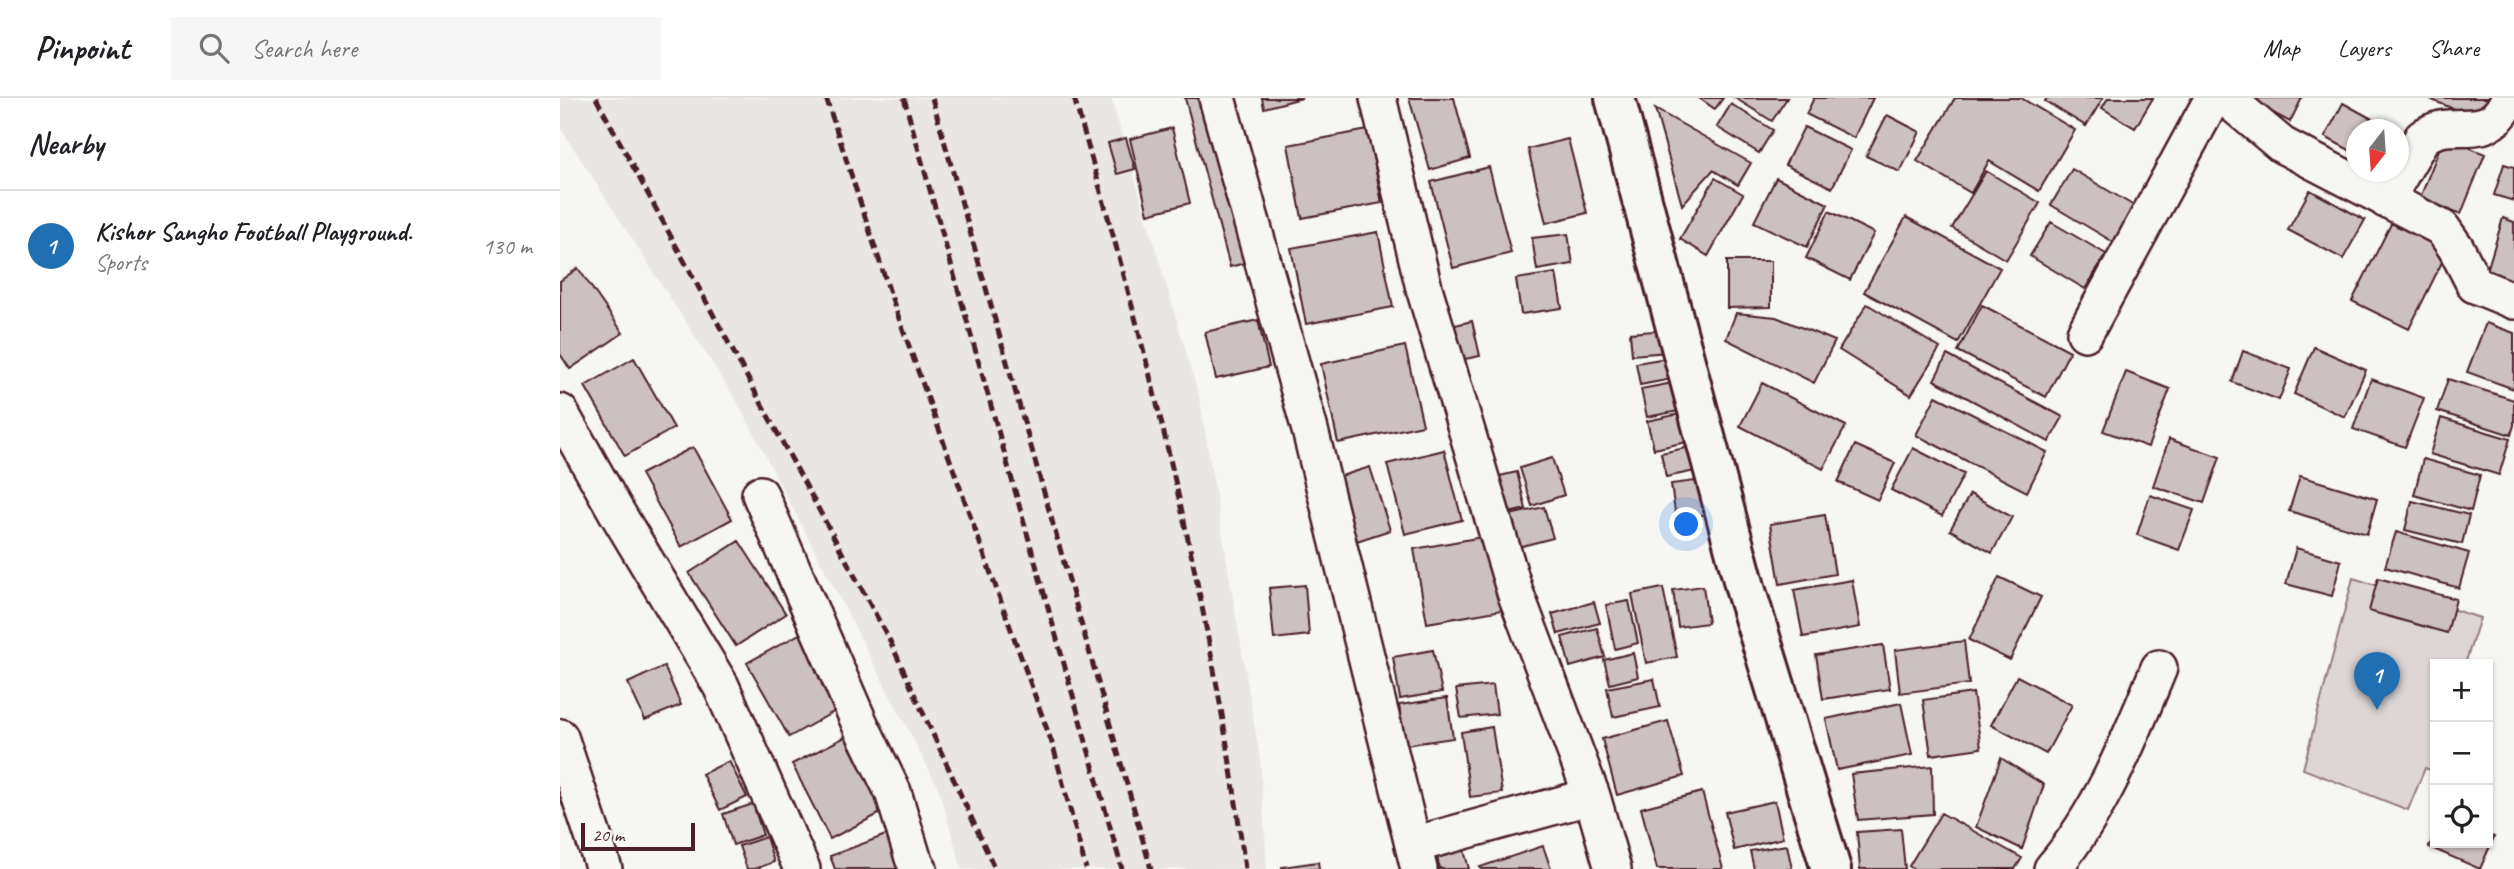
<!DOCTYPE html>
<html lang="en">
<head>
<meta charset="utf-8">
<style>
  :root { --surface:#fff; --page:#f6f6f6; --text:#202124; --muted:#757577; --line:#e0e0e0; --accent:#1f6fb2 }
  body { margin:0; font-family:Caveat,sans-serif; background:var(--page); color:var(--text) }
  .controls { position:absolute; right:21px; bottom:21px; display:grid; overflow:hidden; border-radius:0px; box-shadow:0 2px 5px #0004 }
  .controls button { width:63px; height:63px; display:grid; place-items:center; padding:0; border:0; border-bottom:2px solid var(--line); background:var(--surface); color:var(--text); font:35px sans-serif }
  .compass { position:absolute; left:1786px; top:21px; width:63px; height:63px; border-radius:50%; background:var(--surface); box-shadow:0 2px 5px #0004; rotate:197deg }
  .scale { position:absolute; left:21px; bottom:18px; width:114px; box-sizing:border-box; padding-left:7px; border:4px solid #4a1f2b; border-top:0; font-size:19px; line-height:24px; white-space:nowrap; color:#4a1f2b; -webkit-text-stroke:5px #f6f6f2; paint-order:stroke }
  .you { position:absolute; left:1127px; top:427px; width:24px; height:24px; margin:-18px; border:5px solid #fff; border-radius:50%; background:#1a73e8; box-shadow:0 0 0 10px #1a73e833 }
  .badge { display:grid; place-items:center; width:46px; height:46px; border-radius:50%; background:var(--accent); color:#fff; font-size:23px; font-weight:700 }
  .pin { position:absolute; translate:-50% -58px; filter:drop-shadow(0 2px 4px #0008) }
  .pin::after { content:''; position:absolute; top:37px; width:24px; height:21px; background:inherit; clip-path:polygon(0 0,100% 0,50% 100%) }
  .list { margin:0; padding:0; list-style:none }
  h2 { display:flex; justify-content:space-between; align-items:center; height:91px; margin:0; padding:0 28px; font-size:30px }
  h2 small { font-size:23px; font-weight:400; color:var(--muted) }
  .list li { display:grid; grid-template-columns:46px 1fr auto; gap:21px; align-items:center; box-sizing:border-box; height:112px; padding:0 28px; border-top:2px solid var(--line) }
  .list b { display:block; font-size:26px; white-space:nowrap }
  .list p { margin:0; font-size:23px; white-space:nowrap; color:var(--muted) }
  .list em { font-size:23px; font-style:normal; color:var(--muted) }
  .icon { flex:none; width:38px; height:38px; fill:none; stroke:currentColor; stroke-width:2; stroke-linecap:round; stroke-linejoin:round }
  .map { position:relative; flex:none; width:1954px; height:771px; overflow:hidden }
  header { display:flex; align-items:center; gap:42px; box-sizing:border-box; height:98px; padding:0 35px; background:var(--surface); border-bottom:2px solid var(--line) }
  header strong { font-size:33px }
  nav { display:flex; gap:38px; margin-inline-start:auto; font-size:24px }
  .search { width:490px; height:63px; background:var(--page); display:flex; align-items:center; gap:18px; box-sizing:border-box; padding:0 24px; border-radius:0px; color:var(--muted); font-size:26px }
  main { display:flex }
  aside { flex:1; background:var(--surface) }
  .map>svg:first-child { display:block }
  .built { fill:#e9e6e3 }
  .green { fill:#ddd6d5; stroke:#947a80; stroke-width:2 }
  .building { fill:#ccc1c0; stroke:#4a1f2b; stroke-width:2 }
  .lines { fill:none; stroke-linecap:round; stroke-linejoin:round }
  .street-casing { stroke:#4a1f2b; stroke-width:40 }
  .secondary-casing { stroke:#4a1f2b; stroke-width:44 }
  .street { stroke:#f6f6f2; stroke-width:35 }
  .secondary { stroke:#f6f6f2; stroke-width:38 }
  .rail { stroke:#4a1f2b; stroke-width:5; stroke-dasharray:10 5; stroke-linecap:butt }
</style>
</head>
<body>
<header>
<strong>Pinpoint</strong>
<div class="search"><svg class="icon" aria-label="search" viewBox="0 0 24 24"><circle cx="10" cy="10" r="6"/><path d="M15 15l6 6"/></svg>Search here</div>
<nav><a>Map</a><a>Layers</a><a>Share</a></nav>
</header>
<main>
<aside>
<h2>Nearby<small></small></h2>
<ul class="list">
<li><span class="badge">1</span><div><b>Kishor Sangho Football Playground.</b><p>Sports</p></div><em>130 m</em></li>
</ul>
</aside>
<div class="map">
<svg width="1954" height="771" viewBox="0 0 1954 771">
  <rect width="100%" height="100%" fill="#f6f6f2"/>
  <filter id="ink" filterUnits="userSpaceOnUse"><feTurbulence type="fractalNoise" baseFrequency=".0143" numOctaves="2"/><feDisplacementMap in="SourceGraphic" scale="14" xChannelSelector="R" yChannelSelector="G"/><feConvolveMatrix kernelMatrix="1 2 1 2 8 2 1 2 1" color-interpolation-filters="sRGB"/></filter>
  <g filter="url(#ink)">
    <path class="built" d="M 0,0 L 551,0 L 639,298 L 700,661 L 707,771 L 402,771 L 378,689 L 178,305 L 0,29 Z"/>
    <path class="green" d="M 1793,480 L 1920,520 L 1905,566 L 1875,566 L 1875,657 L 1870,672 L 1865,670 L 1848,712 L 1743,671 Z"/>
    <path class="building" d="M 625,0 L 647,0 L 692,163 L 670,169 Z
      M 702,0 L 742,0 L 704,10 Z
      M 849,0 L 894,0 L 910,60 L 870,72 Z
      M 1139,0 L 1163,0 L 1155,11 Z
      M 1175,0 L 1227,0 L 1212,23 Z
      M 1254,0 L 1313,0 L 1294,40 L 1246,16 Z
      M 1395,0 L 1461,0 L 1515,32 L 1479,93 L 1429,63 L 1411,95 L 1357,63 Z
      M 1487,0 L 1543,0 L 1526,28 L 1485,3 Z
      M 1548,0 L 1593,0 L 1575,30 L 1542,10 Z
      M 1685,0 L 1742,0 L 1730,24 Z
      M 1867,0 L 1929,0 L 1921,22 Z
      M 1783,5 L 1832,32 L 1797,32 L 1797,56 L 1765,39 Z
      M 1171,6 L 1213,32 L 1199,55 L 1157,29 Z
      M 1095,11 L 1191,65 L 1178,87 L 1153,72 L 1122,107 Z
      M 1327,17 L 1360,34 L 1340,74 L 1306,58 Z
      M 1244,29 L 1291,52 L 1272,90 L 1225,67 Z
      M 612,30 L 630,105 L 588,116 L 570,41 Z
      M 808,32 L 822,105 L 742,120 L 728,47 Z
      M 1884,39 L 1925,56 L 1901,116 L 1860,100 Z
      M 566,40 L 575,71 L 557,76 L 548,45 Z
      M 1008,41 L 1027,115 L 986,125 L 968,51 Z
      M 1944,66 L 1954,69 L 1954,103 L 1934,97 Z
      M 929,69 L 951,155 L 893,170 L 871,84 Z
      M 1512,71 L 1581,112 L 1560,148 L 1491,107 Z
      M 1426,73 L 1480,105 L 1446,162 L 1392,130 Z
      M 1155,80 L 1183,96 L 1148,158 L 1120,141 Z
      M 1216,80 L 1268,106 L 1247,149 L 1194,124 Z
      M 1750,92 L 1805,122 L 1783,161 L 1728,132 Z
      M 1269,113 L 1314,135 L 1290,182 L 1246,160 Z
      M 1346,119 L 1440,170 L 1398,245 L 1304,194 Z
      M 1943,120 L 1954,124 L 1954,195 L 1923,186 Z
      M 1491,124 L 1546,156 L 1525,191 L 1470,158 Z
      M 1832,124 L 1888,152 L 1849,231 L 1792,203 Z
      M 818,134 L 833,209 L 746,226 L 731,150 Z
      M 1008,136 L 1013,166 L 977,172 L 972,140 Z
      M 1167,163 L 1211,163 L 1211,209 L 1167,210 Z
      M 18,170 L 63,235 L 10,271 L 0,256 L 0,183 Z
      M 996,175 L 1002,210 L 961,216 L 956,181 Z
      M 1307,206 L 1380,250 L 1351,297 L 1279,252 Z
      M 1422,207 L 1510,253 L 1486,299 L 1398,253 Z
      M 1176,215 L 1216,219 L 1275,243 L 1254,285 L 1166,241 Z
      M 698,222 L 709,269 L 656,281 L 645,234 Z
      M 912,223 L 920,258 L 895,263 L 887,229 Z
      M 1926,225 L 1954,235 L 1954,291 L 1907,274 Z
      M 1106,232 L 1108,254 L 1072,257 L 1070,235 Z
      M 845,248 L 863,327 L 778,345 L 761,266 Z
      M 1754,249 L 1806,272 L 1785,319 L 1734,296 Z
      M 1683,253 L 1731,271 L 1719,302 L 1672,284 Z
      M 1387,257 L 1503,319 L 1489,344 L 1374,282 Z
      M 1113,259 L 1117,280 L 1080,287 L 1076,265 Z
      M 74,260 L 114,330 L 65,358 L 25,288 Z
      M 1566,274 L 1610,291 L 1588,349 L 1543,333 Z
      M 1811,281 L 1864,300 L 1845,349 L 1793,331 Z
      M 1888,281 L 1954,302 L 1954,327 L 1951,337 L 1877,313 Z
      M 1118,284 L 1124,312 L 1087,319 L 1081,291 Z
      M 1202,285 L 1286,328 L 1263,371 L 1180,328 Z
      M 1376,298 L 1487,354 L 1467,394 L 1356,337 Z
      M 1129,314 L 1136,342 L 1094,351 L 1087,323 Z
      M 1881,320 L 1950,341 L 1939,377 L 1870,356 Z
      M 1609,341 L 1660,359 L 1644,405 L 1593,388 Z
      M 1140,347 L 1145,371 L 1106,379 L 1101,355 Z
      M 1295,347 L 1335,365 L 1318,402 L 1278,384 Z
      M 133,349 L 172,421 L 121,449 L 81,376 Z
      M 1353,350 L 1404,376 L 1382,418 L 1331,392 Z
      M 884,352 L 902,422 L 845,436 L 827,366 Z
      M 992,360 L 1004,397 L 972,408 L 960,370 Z
      M 1863,361 L 1920,377 L 1911,413 L 1854,397 Z
      M 810,369 L 830,432 L 797,443 L 778,379 Z
      M 957,374 L 966,411 L 936,418 L 927,381 Z
      M 1740,378 L 1817,401 L 1807,436 L 1729,413 Z
      M 1151,381 L 1156,415 L 1116,421 L 1111,386 Z
      M 1410,396 L 1452,419 L 1432,455 L 1390,432 Z
      M 1590,397 L 1634,412 L 1619,452 L 1577,437 Z
      M 1852,403 L 1909,417 L 1902,446 L 1845,432 Z
      M 984,409 L 993,440 L 958,449 L 950,417 Z
      M 1265,417 L 1275,476 L 1220,486 L 1210,426 Z
      M 1836,434 L 1909,455 L 1899,490 L 1825,469 Z
      M 934,437 L 948,511 L 867,525 L 854,451 Z
      M 179,443 L 226,516 L 176,548 L 129,475 Z
      M 1736,450 L 1781,463 L 1772,498 L 1726,486 Z
      M 1439,479 L 1481,499 L 1450,562 L 1409,542 Z
      M 1818,480 L 1896,501 L 1887,535 L 1809,513 Z
      M 1292,482 L 1300,529 L 1243,539 L 1234,492 Z
      M 745,487 L 749,537 L 714,541 L 709,490 Z
      M 1143,488 L 1148,525 L 1118,529 L 1113,492 Z
      M 1103,490 L 1117,559 L 1086,565 L 1072,496 Z
      M 1069,503 L 1078,545 L 1055,551 L 1046,507 Z
      M 1034,504 L 1040,525 L 998,536 L 992,516 Z
      M 1037,530 L 1045,559 L 1010,569 L 1002,539 Z
      M 243,534 L 284,608 L 229,639 L 187,565 Z
      M 1404,543 L 1409,586 L 1340,595 L 1335,552 Z
      M 1323,547 L 1330,591 L 1263,601 L 1256,557 Z
      M 873,552 L 882,594 L 840,601 L 833,559 Z
      M 1073,555 L 1078,579 L 1050,586 L 1044,562 Z
      M 104,568 L 121,607 L 85,622 L 68,585 Z
      M 1457,578 L 1512,607 L 1486,656 L 1431,627 Z
      M 1094,581 L 1100,609 L 1053,619 L 1047,590 Z
      M 933,587 L 937,616 L 901,620 L 896,591 Z
      M 1413,595 L 1421,650 L 1371,657 L 1363,602 Z
      M 887,600 L 893,640 L 845,647 L 839,607 Z
      M 1341,605 L 1352,657 L 1277,672 L 1266,621 Z
      M 1108,623 L 1124,678 L 1057,697 L 1042,641 Z
      M 932,629 L 942,695 L 910,699 L 901,634 Z
      M 285,639 L 323,714 L 270,741 L 232,666 Z
      M 1441,660 L 1484,687 L 1462,751 L 1416,729 Z
      M 169,663 L 187,699 L 160,712 L 142,676 Z
      M 1372,668 L 1373,716 L 1298,722 L 1291,676 Z
      M 1142,694 L 1163,771 L 1097,771 L 1081,710 Z
      M 1215,703 L 1223,740 L 1174,752 L 1165,714 Z
      M 193,706 L 203,737 L 173,747 L 163,716 Z
      M 1381,715 L 1462,760 L 1455,771 L 1353,771 L 1349,768 Z
      M 1341,731 L 1345,771 L 1300,771 L 1297,734 Z
      M 1875,734 L 1875,745 L 1928,745 L 1928,737 L 1934,739 L 1920,771 L 1869,749 Z
      M 331,735 L 345,771 L 275,771 L 270,758 Z
      M 206,739 L 214,764 L 195,771 L 187,771 L 179,748 Z
      M 1227,747 L 1232,771 L 1194,771 L 1190,753 Z
      M 983,748 L 991,771 L 921,771 L 920,769 Z
      M 904,752 L 909,771 L 880,771 L 877,759 Z
      M 758,764 L 759,771 L 722,771 L 722,769 Z"/>
    <g class="lines">
      <defs>
        <path id="street" d="M 657,0 L 750,332 L 859,771
          M 818,0 L 864,190 L 955,494 L 1032,698 L 1053,771
          M 1666,0 L 1722,47 L 1882,130 L 1896,150 L 1915,187 L 1954,203
          M 1826,102 L 1862,40 C 1892,15 1929,50 1949,0
          M 1525,235 L 1653,0
          M 0,314 L 56,413 L 161,588 L 242,771
          M 200,396 L 299,624 L 333,694 L 353,760 L 359,771
          M 0,639 L 44,771
          M 853,747 L 1032,698
          M 1492,771 C 1541,714 1571,638 1599,570"/>
        <path id="secondary" d="M 1055,0 L 1186,493 L 1271,771"/>
      </defs>
      <use href="#street" class="street-casing"/>
      <use href="#secondary" class="secondary-casing"/>
      <use href="#street" class="street"/>
      <use href="#secondary" class="secondary"/>
      <path class="rail" d="M 36,0 L 330,543 L 435,771
        M 266,0 L 331,198 L 493,648 L 526,771
        M 344,0 L 562,771
        M 372,0 L 591,771
        M 514,0 C 588,252 652,510 685,771"/>
    </g>
  </g>
</svg>
<div class="controls">
<button>+</button>
<button>−</button>
<button><svg class="icon" aria-label="locate" viewBox="0 0 24 24"><circle cx="12" cy="12" r="6"/><path d="M12 2v4M12 18v4M2 12h4M18 12h4"/></svg></button>
</div>
<svg class="compass" viewBox="-18 -18 36 36"><path d="M0-13l5 13h-10z" fill="#e53935"/><path d="M0 13l5-13h-10z" fill="#757577"/></svg>
<div class="scale">20 m</div>
<div class="you"></div>
<div class="pin badge" style="left:1817px;top:612px">1</div>
</div>
</main>
</body>
</html>
